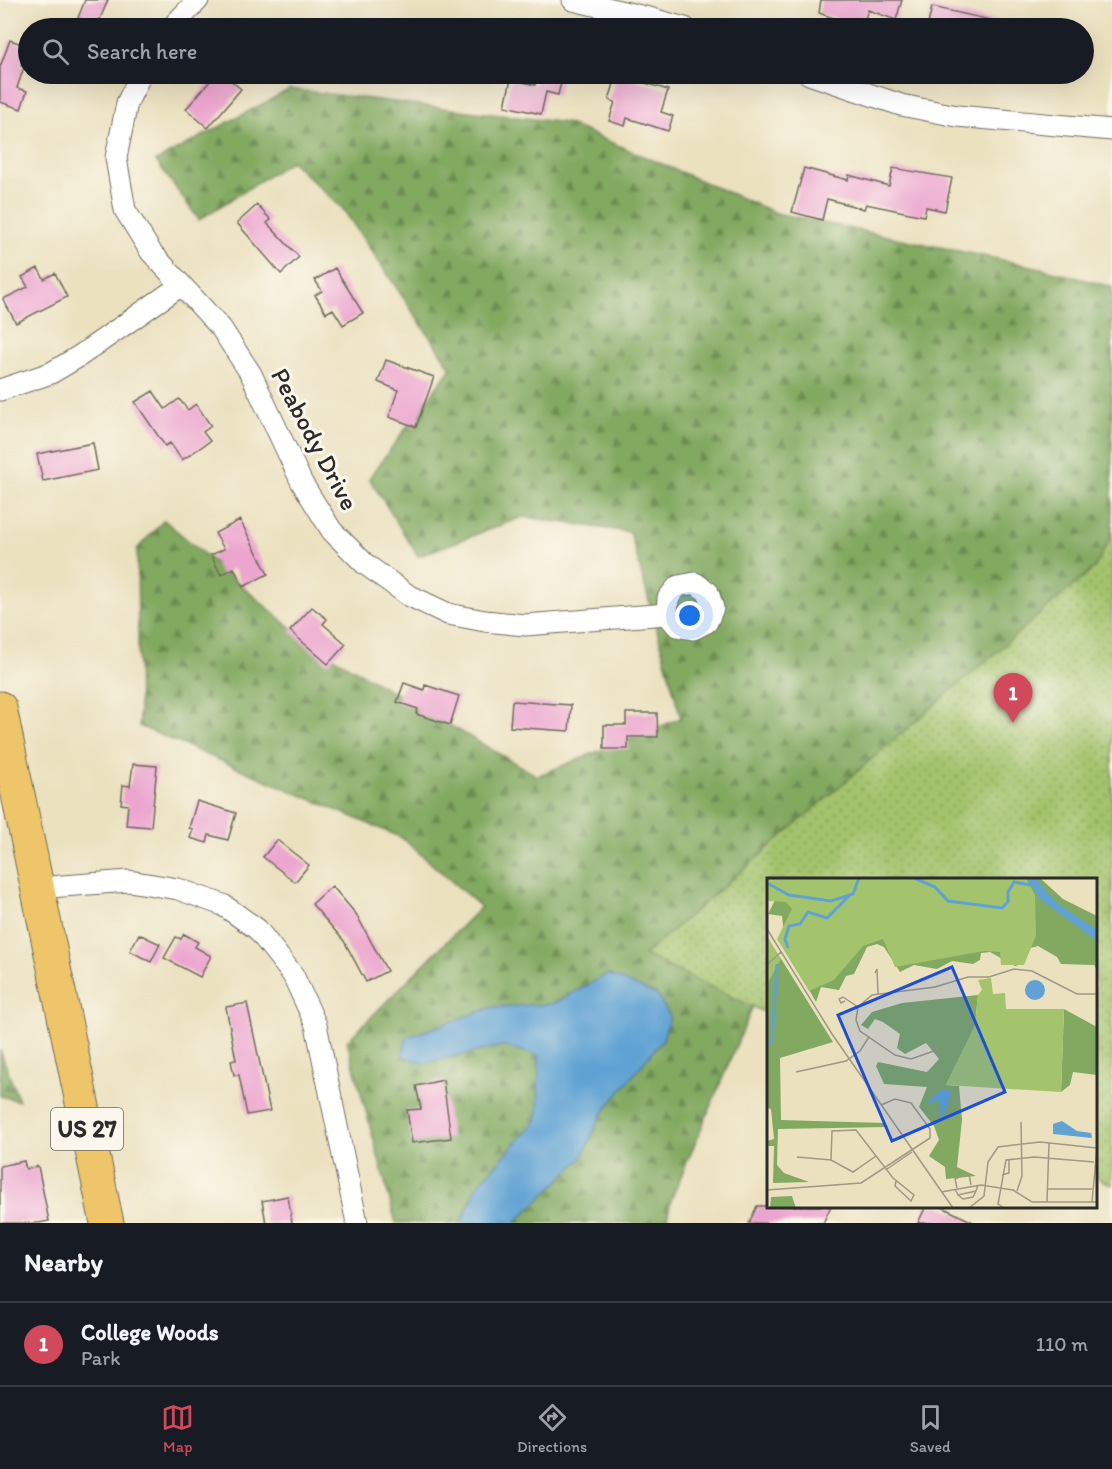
<!DOCTYPE html>
<html lang="en">
<head>
<meta charset="utf-8">
<style>
  :root { --surface:#171b24; --page:#242831; --text:#f1f3f6; --muted:#9ea1a6; --line:#363941; --accent:#d1495b }
  body { margin:0; font-family:Itim,sans-serif; background:var(--page); color:var(--text) }
  .you { position:absolute; left:690px; top:616px; width:21px; height:21px; margin:-15px; border:4px solid #fff; border-radius:50%; background:#1a73e8; box-shadow:0 0 0 9px #1a73e833 }
  .badge { display:grid; place-items:center; width:39px; height:39px; border-radius:50%; background:var(--accent); color:#fff; font-size:20px; font-weight:700 }
  .pin { position:absolute; translate:-50% -50px; filter:drop-shadow(0 2px 3px #0008) }
  .pin::after { content:''; position:absolute; top:32px; width:21px; height:18px; background:inherit; clip-path:polygon(0 0,100% 0,50% 100%) }
  .list { margin:0; padding:0; list-style:none }
  h2 { display:flex; justify-content:space-between; align-items:center; height:78px; margin:0; padding:0 24px; font-size:26px }
  h2 small { font-size:20px; font-weight:400; color:var(--muted) }
  .list li { display:grid; grid-template-columns:39px 1fr auto; gap:18px; align-items:center; box-sizing:border-box; height:84px; padding:0 24px; border-top:2px solid var(--line) }
  .list b { display:block; font-size:22px; white-space:nowrap }
  .list p { margin:0; font-size:20px; white-space:nowrap; color:var(--muted) }
  .list em { font-size:20px; font-style:normal; color:var(--muted) }
  .icon { flex:none; width:33px; height:33px; fill:none; stroke:currentColor; stroke-width:2; stroke-linecap:round; stroke-linejoin:round }
  .map { position:relative; flex:none; width:1112px; height:1223px; overflow:hidden }
  .search { position:absolute; background:var(--surface); box-shadow:0 6px 24px #0002; left:18px; right:18px; top:18px; height:66px; display:flex; align-items:center; gap:15px; box-sizing:border-box; padding:0 21px; border-radius:33px; color:var(--muted); font-size:22px }
  .sheet { height:162px; background:var(--surface) }
  nav { display:flex; justify-content:space-around; align-items:center; box-sizing:border-box; height:84px; border-top:2px solid var(--line); background:var(--surface); font-size:16px; color:var(--muted) }
  nav a { display:grid; justify-items:center; gap:3px }
  nav .on { color:var(--accent) }
  .map>svg:first-child { display:block }
  .forest { fill:url(#forest-firs); stroke:#566a46; stroke-width:1.5 }
  .park { fill:url(#park-dots); stroke:#67774c; stroke-width:1.5 }
  .water { fill:#5fa2d3; stroke:#45667f; stroke-width:1.5 }
  .building { fill:#eca5cf }
  .lines { fill:none; stroke-linecap:round; stroke-linejoin:round }
  .minor-casing { stroke:#6e6b5f; stroke-width:23 }
  .trunk-casing { stroke:#6e6b5f; stroke-width:35 }
  .minor { stroke:#fff; stroke-width:21 }
  .trunk { stroke:#eec569; stroke-width:33 }
  .labels { text-anchor:middle; stroke-width:6; stroke-linejoin:round; paint-order:stroke }
  .shield { fill:#fbf7ec; stroke:#696865; stroke-width:1.5 }
  .shield-label { font-size:24px; font-weight:bold; fill:#2b2b2b }
  .street-label { font-size:26px; fill:#2b2b2b; stroke:#fbf7ec }
  .inset-river { fill:none; stroke:#5fa2d3; stroke-width:3 }
  .inset-road { fill:none; stroke:#9e9884; stroke-width:1.5 }
  .view { fill:#1d4ed8; fill-opacity:0.15; stroke:#1d4ed8; stroke-width:3 }
  .inset-edge { fill:none; stroke:#2b2b2b; stroke-width:3 }
</style>
</head>
<body>
<div class="map">
<svg width="1112" height="1223" viewBox="0 0 1112 1223">
  <defs>
    <pattern id="forest-firs" width="22" height="20" patternUnits="userSpaceOnUse" patternTransform="scale(1.5)"><rect width="22" height="20" fill="#82a960"/><path d="M5 1l3.5 6h-7zM16 11l3.5 6h-7z" fill="#6b8a4f"/></pattern>
    <pattern id="park-dots" width="8" height="8" patternUnits="userSpaceOnUse" patternTransform="scale(1.5)"><rect width="8" height="8" fill="#a3c36c"/><path d="M2 2h.1M6 6h.1" fill="none" stroke="#859f59" stroke-width="1.8" stroke-linecap="round"/></pattern>
  </defs>
  <rect width="100%" height="100%" fill="#fbf7ec"/>
  <filter id="ink" filterUnits="userSpaceOnUse"><feTurbulence type="fractalNoise" baseFrequency=".0167" numOctaves="2"/><feDisplacementMap in="SourceGraphic" scale="12" xChannelSelector="R" yChannelSelector="G"/><feConvolveMatrix kernelMatrix="1 2 1 2 8 2 1 2 1" color-interpolation-filters="sRGB"/></filter>
  <filter id="wash" filterUnits="userSpaceOnUse"><feTurbulence type="fractalNoise" baseFrequency=".008" numOctaves="4" result="noise"/><feDisplacementMap in="SourceGraphic" scale="24" xChannelSelector="R" yChannelSelector="G"/><feGaussianBlur stdDeviation="1.35" result="paint"/><feColorMatrix in="noise" values="0 0 0 0 0 0 0 0 0 0 0 0 0 0 0 0 0 1.4 0 .05"/><feComposite in="paint" operator="in"/></filter>
  <g filter="url(#wash)">
    <rect width="100%" height="100%" fill="#ebe1bf"/>
    <path class="forest" d="M 290,89 L 566,123 L 776,213 L 1041,268 L 1112,287 L 1112,535 L 1095,567 L 644,955 L 753,1006 L 671,1200 L 666,1223 L 396,1223 L 347,1041 L 481,907 L 402,838 L 139,726 L 137,549 L 164,520 L 309,643 L 537,776 L 681,718 L 630,532 L 523,517 L 418,556 L 369,478 L 451,368 L 343,209 L 291,161 L 199,220 L 156,161 Z
      M 0,1050 L 19,1101 L 0,1096 Z"/>
    <path class="park" d="M 1112,535 L 1112,1185 L 1096,1177 L 1096,880 L 768,880 L 768,1014 L 644,955 L 1095,567 Z"/>
    <path class="water" d="M 608,974 L 657,995 L 670,1016 L 663,1039 L 602,1114 L 582,1158 L 518,1220 L 514,1223 L 461,1223 L 478,1185 L 538,1118 L 539,1056 L 503,1046 L 424,1063 L 402,1056 L 407,1037 L 493,1007 L 552,1004 Z"/>
    <g id="blocks">
      <path class="building" d="M 85,0 L 108,0 L 97,26 L 78,18 Z
        M 821,0 L 902,0 L 896,20 L 868,10 L 862,28 L 819,13 Z
        M 932,7 L 1000,22 L 999,28 L 946,28 L 928,24 Z
        M 10,40 L 28,46 L 21,66 L 24,67 L 17,88 L 27,91 L 21,109 L 0,102 L 0,67 Z
        M 216,74 L 223,74 L 241,89 L 208,128 L 186,109 Z
        M 537,74 L 563,74 L 558,95 L 546,92 L 541,114 L 505,106 L 511,79 L 535,85 Z
        M 617,74 L 668,90 L 661,112 L 673,116 L 668,131 L 627,118 L 625,126 L 609,121 L 615,102 L 609,100 Z
        M 804,168 L 848,180 L 849,175 L 889,186 L 893,168 L 952,178 L 945,211 L 926,207 L 924,216 L 866,204 L 864,209 L 827,199 L 822,220 L 792,212 Z
        M 257,205 L 271,220 L 267,223 L 299,257 L 281,274 L 237,223 Z
        M 38,268 L 44,279 L 55,273 L 67,297 L 16,323 L 3,299 L 28,287 L 22,277 Z
        M 335,268 L 363,313 L 343,325 L 333,309 L 326,313 L 315,295 L 322,291 L 315,280 Z
        M 386,360 L 434,377 L 416,427 L 389,417 L 398,390 L 378,382 Z
        M 153,391 L 165,409 L 179,399 L 188,410 L 196,404 L 211,426 L 203,432 L 210,441 L 182,460 L 170,443 L 165,446 L 135,402 Z
        M 93,443 L 98,470 L 43,481 L 37,454 Z
        M 240,520 L 268,574 L 243,587 L 234,568 L 221,575 L 211,555 L 224,549 L 215,533 Z
        M 312,607 L 327,619 L 323,624 L 346,644 L 328,664 L 290,631 Z
        M 404,683 L 424,690 L 425,685 L 459,696 L 450,725 L 416,714 L 418,709 L 397,702 Z
        M 512,701 L 571,705 L 569,731 L 510,727 Z
        M 626,713 L 657,713 L 658,737 L 628,737 L 628,749 L 604,749 L 604,725 L 626,725 Z
        M 133,764 L 157,766 L 151,827 L 126,825 L 128,805 L 121,804 L 123,785 L 130,786 Z
        M 197,801 L 236,813 L 228,840 L 209,835 L 207,843 L 190,838 L 193,829 L 189,828 Z
        M 277,840 L 309,865 L 295,882 L 263,857 Z
        M 332,886 L 356,914 L 387,971 L 366,982 L 344,941 L 312,904 Z
        M 139,934 L 160,944 L 151,962 L 130,951 Z
        M 184,934 L 198,942 L 195,947 L 211,956 L 200,977 L 164,958 L 176,937 L 181,939 Z
        M 247,1003 L 270,1111 L 247,1115 L 239,1075 L 234,1075 L 231,1061 L 236,1060 L 226,1007 Z
        M 443,1080 L 451,1138 L 412,1143 L 407,1110 L 421,1109 L 416,1086 Z
        M 24,1161 L 26,1169 L 38,1166 L 49,1221 L 39,1223 L 0,1223 L 0,1166 Z
        M 288,1196 L 292,1223 L 266,1223 L 262,1201 Z
        M 757,1206 L 831,1206 L 823,1223 L 749,1223 Z
        M 926,1206 L 940,1206 L 975,1223 L 918,1223 Z"/>
    </g>
  </g>
  <g filter="url(#ink)">
    <use href="#blocks" fill-opacity="0" stroke="#6e6b5f" stroke-width="1.5"/>
    <g class="lines">
      <defs>
        <path id="minor" d="M 573,0 L 653,19 L 685,28
          M 171,28 L 198,0
          M 141,74 L 127,103 L 116,158 L 125,210 L 151,252 L 221,328 L 251,374 L 302,483 L 332,531 L 365,564 L 408,595 L 448,614 L 485,621 L 525,625 L 667,614 L 677,626 L 693,629 L 707,622 L 713,608 L 708,592 L 695,583 L 678,586 L 668,598 L 667,614
          M 809,74 L 901,105 L 957,116 L 1112,130
          M 0,390 L 51,373 L 78,357 L 180,286
          M 36,888 L 129,881 L 178,889 L 223,905 L 257,929 L 293,975 L 316,1025 L 357,1223"/>
        <path id="trunk" d="M 0,708 L 107,1223"/>
      </defs>
      <use href="#minor" class="minor-casing"/>
      <use href="#trunk" class="trunk-casing"/>
      <use href="#minor" class="minor"/>
      <use href="#trunk" class="trunk"/>
    </g>
  </g>
  <g class="labels">
    <rect class="shield" x="51" y="1108" width="72" height="42" rx="4.5"/>
    <g class="shield-label">
      <text x="87" y="1137">US 27</text>
    </g>
    <g class="street-label">
      <text transform="translate(315 439) rotate(62)" y="9">Peabody Drive</text>
    </g>
  </g>
  <g transform="translate(767 878)">
    <rect width="330" height="330" fill="#ebe1bf"/>
    <path d="M 0,0 L 273,0 L 296,21 L 330,38 L 330,92 L 327,87 L 294,86 L 290,79 L 271,68 L 263,70 L 257,85 L 248,88 L 223,74 L 214,75 L 213,82 L 206,86 L 185,83 L 170,91 L 147,87 L 133,94 L 117,69 L 110,66 L 100,69 L 87,96 L 79,98 L 72,112 L 54,109 L 49,124 L 19,72 L 15,38 L 1,36 L 9,20 ZM 13,79 L 66,164 L 13,180 L 14,242 L 117,245 L 121,249 L 11,251 L 10,287 L 17,295 L 42,304 L 6,305 L 7,268 L 0,268 L 0,263 L 7,261 L 4,231 L 0,230 L 0,90 ZM 211,117 L 208,148 L 179,207 L 192,208 L 195,242 L 190,289 L 209,298 L 179,301 L 178,289 L 162,278 L 172,262 L 167,248 L 152,229 L 160,209 L 117,206 L 109,188 L 111,184 L 160,194 L 172,181 L 159,165 L 138,176 L 130,170 L 133,156 L 116,144 L 108,141 L 101,151 L 94,147 L 105,134 L 135,125 ZM 297,131 L 330,149 L 330,197 L 306,194 L 303,207 L 294,214 ZM 25,318 L 29,330 L 3,330 L 4,319 Z" fill="#82a960"/>
    <path d="M 0,58 L 14,81 L 0,106 Z" fill="#a3c36c"/>
    <path d="M 0,0 L 259,0 L 268,17 L 269,58 L 257,87 L 234,87 L 233,74 L 217,73 L 128,89 L 116,61 L 96,68 L 67,102 L 42,113 L 10,61 L 25,31 L 19,24 L 0,23 ZM 224,100 L 226,116 L 238,115 L 239,131 L 297,131 L 294,214 L 179,207 L 208,148 L 211,117 L 215,112 L 211,102 Z" fill="#a3c36c"/>
    <path d="M 259,0 L 268,0 L 290,25 L 330,52 L 330,63 L 273,21 ZM258 112a10 10 0 1 1 20 0a10 10 0 1 1-20 0ZM 176,211 L 184,215 L 174,245 L 173,222 L 158,226 ZM 295,243 L 310,253 L 324,255 L 325,260 L 286,256 L 286,246 Z" fill="#5fa2d3"/>
    <path class="inset-river" d="M 147,0 L 168,9 L 181,23 L 235,30 L 241,24 L 241,14 L 247,4 L 263,7M 0,5 L 22,17 L 64,23 L 86,16 L 92,0M 21,70 L 18,61 L 22,48 L 33,46 L 41,34 L 60,40 L 82,18M 0,166 L 5,163 L 10,86"/>
    <path class="inset-road" d="M 0,51 L 65,156 L 186,330M 0,87 L 14,74M 108,95 L 110,91 L 111,116M 78,123 L 74,125 L 72,121 L 76,119 L 91,129M 166,171 L 170,167 L 170,172 L 144,181 L 128,177 L 93,153 L 89,142 L 91,129 L 105,117 L 168,109 L 201,99 L 222,99 L 247,91 L 265,93 L 310,116 L 330,116M 29,194 L 79,183 L 93,173 L 102,159M 30,279 L 64,282 L 86,294 L 109,278M 64,282 L 65,253 L 89,252 L 126,300 L 147,317 L 144,323 L 128,308 L 129,303M 120,291 L 145,274M 235,297 L 242,295 L 242,281M 190,310 L 188,301 L 197,297 L 202,296 L 204,307M 188,311 L 191,317 L 209,313 L 211,307M 280,311 L 325,311M 0,312 L 94,305 L 163,260 L 163,251 L 144,225 L 128,221 L 114,227M 250,313 L 255,298 L 254,244M 174,314 L 214,307 L 246,312 L 265,324 L 330,324M 191,317 L 196,321 L 206,319 L 209,313M 280,324 L 282,265M 325,324 L 330,270M 202,330 L 217,318 L 221,284 L 231,269 L 273,264 L 330,270M 237,330 L 231,326 L 239,282 L 267,279 L 327,284"/>
    <path class="view" d="M 185,89 L 238,214 L 125,263 L 71,137 Z"/>
    <rect width="330" height="330" class="inset-edge"/>
  </g>
</svg>
<div class="you"></div>
<div class="pin badge" style="left:1013px;top:723px">1</div>
<div class="search"><svg class="icon" aria-label="search" viewBox="0 0 24 24"><circle cx="10" cy="10" r="6"/><path d="M15 15l6 6"/></svg>Search here</div>
</div>
<section class="sheet">
<h2>Nearby<small></small></h2>
<ul class="list">
<li><span class="badge">1</span><div><b>College Woods</b><p>Park</p></div><em>110 m</em></li>
</ul>
</section>
<nav>
<a class="on"><svg class="icon" aria-label="map" viewBox="0 0 24 24"><path d="M3 6l6-2 6 2 6-2v14l-6 2-6-2-6 2zM9 4v14M15 6v14"/></svg>Map</a>
<a><svg class="icon" aria-label="directions" viewBox="0 0 24 24"><path d="M12 3l9 9-9 9-9-9zM9 14v-3h6M13 9l2 2-2 2"/></svg>Directions</a>
<a><svg class="icon" aria-label="saved" viewBox="0 0 24 24"><path d="M7 4h10v16l-5-4-5 4z"/></svg>Saved</a>
</nav>
</body>
</html>
